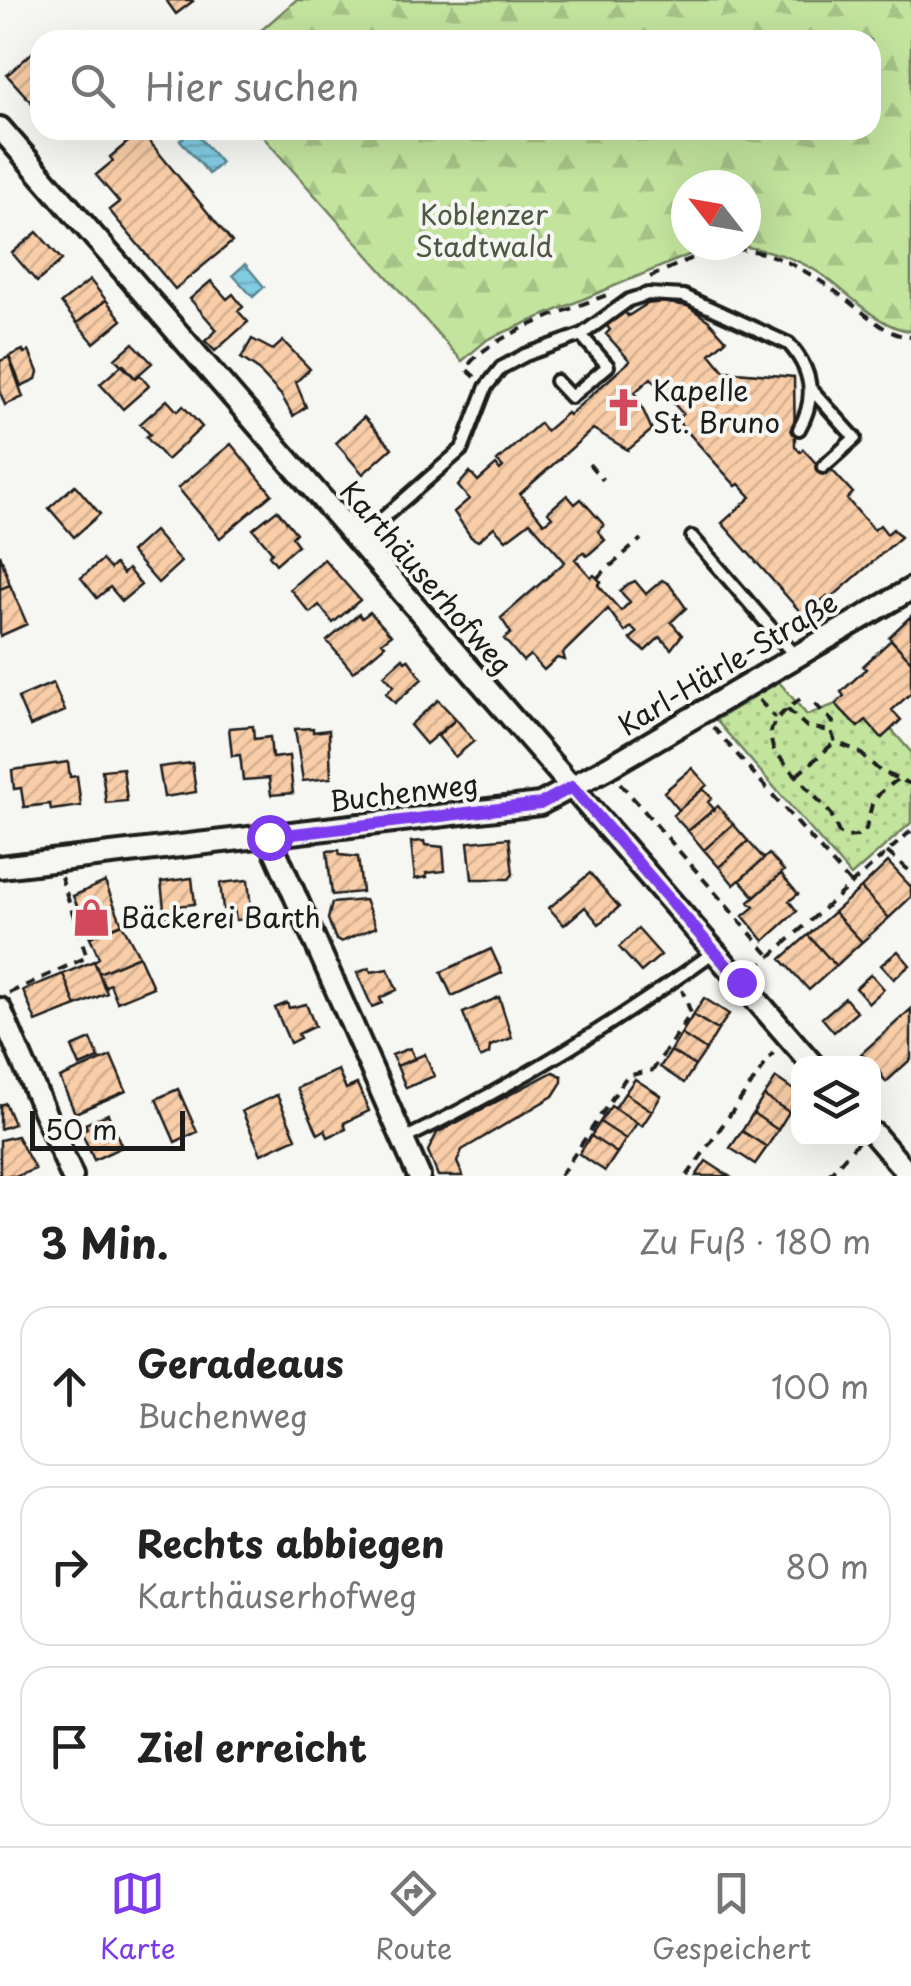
<!DOCTYPE html>
<html lang="de">
<head>
<meta charset="utf-8">
<style>
  :root { --surface:#fff; --page:#f6f6f6; --text:#222; --muted:#767676; --line:#e0e0e0; --accent:#7c3aed }
  body { margin:0; font-family:"Playpen Sans",sans-serif; background:var(--page); color:var(--text) }
  .controls { position:absolute; right:30px; bottom:30px; display:grid; overflow:hidden; border-radius:20px; box-shadow:0 10px 40px #0002 }
  .controls button { width:90px; height:90px; display:grid; place-items:center; padding:0; border:0; border-bottom:2px solid var(--line); background:var(--surface); color:var(--text); font:50px sans-serif }
  .compass { position:absolute; left:671px; top:170px; width:90px; height:90px; border-radius:50%; background:var(--surface); box-shadow:0 10px 40px #0002; rotate:301deg }
  .scale { position:absolute; left:30px; bottom:25px; width:155px; box-sizing:border-box; padding-left:10px; border:5px solid #1c1c1c; border-top:0; font-size:28px; line-height:35px; white-space:nowrap; color:#1c1c1c; -webkit-text-stroke:8px #f6f6f2; paint-order:stroke }
  .stop { position:absolute; width:30px; height:30px; margin:-22px; border:8px solid #7c3aed; border-radius:50%; background:#fff }
  .stop.end { background:#7c3aed; border-color:#fff; box-shadow:0 2px 10px #0008 }
  .list { margin:0; padding:0; list-style:none }
  h2 { display:flex; justify-content:space-between; align-items:center; height:130px; margin:0; padding:0 40px; font-size:42px }
  h2 small { font-size:32px; font-weight:400; color:var(--muted) }
  .list li { display:grid; grid-template-columns:65px 1fr auto; gap:30px; align-items:center; box-sizing:border-box; height:160px; margin:0 20px 20px; padding:0 20px; border:2px solid var(--line); border-radius:30px }
  .list b { display:block; font-size:38px; white-space:nowrap }
  .list p { margin:0; font-size:32px; white-space:nowrap; color:var(--muted) }
  .list em { font-size:32px; font-style:normal; color:var(--muted) }
  .icon { flex:none; width:55px; height:55px; fill:none; stroke:currentColor; stroke-width:2; stroke-linecap:round; stroke-linejoin:round }
  .map { position:relative; flex:none; width:911px; height:1176px; overflow:hidden }
  .search { position:absolute; background:var(--surface); box-shadow:0 10px 40px #0002; left:30px; right:30px; top:30px; height:110px; display:flex; align-items:center; gap:25px; box-sizing:border-box; padding:0 35px; border-radius:30px; color:var(--muted); font-size:38px }
  .sheet { height:670px; background:var(--surface) }
  nav { display:flex; justify-content:space-around; align-items:center; box-sizing:border-box; height:140px; border-top:2px solid var(--line); background:var(--surface); font-size:28px; color:var(--muted) }
  nav a { display:grid; justify-items:center; gap:5px }
  nav .on { color:var(--accent) }
  .map>svg:first-child { display:block }
  .green { fill:url(#green-dots); stroke:#6f805c; stroke-width:2.5 }
  .forest { fill:url(#forest-firs); stroke:#6f805c; stroke-width:2.5 }
  .water { fill:url(#water-rules); stroke:#598693; stroke-width:2.5 }
  .building { fill:url(#building-hatch); stroke:#1c1c1c; stroke-width:2.5 }
  .lines { fill:none; stroke-linecap:round; stroke-linejoin:round }
  .service-casing { stroke:#1c1c1c; stroke-width:18 }
  .minor-casing { stroke:#1c1c1c; stroke-width:28 }
  .path { stroke:#1c1c1c; stroke-width:4; stroke-dasharray:10 8; stroke-linecap:butt }
  .service { stroke:#f6f6f2; stroke-width:10 }
  .minor { stroke:#f6f6f2; stroke-width:20 }
  .route { stroke:#7c3aed; stroke-width:12 }
  .labels { text-anchor:middle; stroke-width:8; stroke-linejoin:round; paint-order:stroke }
  .park-label { font-size:28px; fill:#4e5843; stroke:#f6f6f2 }
  .poi-label { font-size:28px; fill:#1c1c1c; stroke:#f6f6f2; text-anchor:start }
  .street-label { font-size:28px; fill:#1c1c1c; stroke:#f6f6f2 }
</style>
</head>
<body>
<div class="map">
<svg width="911" height="1176" viewBox="0 0 911 1176">
  <defs>
    <pattern id="green-dots" width="8" height="8" patternUnits="userSpaceOnUse" patternTransform="scale(2.5)"><rect width="8" height="8" fill="#c2e49d"/><path d="M2 2h.1M6 6h.1" fill="none" stroke="#a6c387" stroke-width="1.8" stroke-linecap="round"/></pattern>
    <pattern id="forest-firs" width="22" height="20" patternUnits="userSpaceOnUse" patternTransform="scale(2.5)"><rect width="22" height="20" fill="#c2e49d"/><path d="M5 1l3.5 6h-7zM16 11l3.5 6h-7z" fill="#a6c387"/></pattern>
    <pattern id="water-rules" width="6" height="5" patternUnits="userSpaceOnUse" patternTransform="scale(2.5)"><rect width="6" height="5" fill="#82cce2"/><path d="M0 2.5h6" fill="none" stroke="#70afc1"/></pattern>
    <pattern id="building-hatch" width="6" height="6" patternUnits="userSpaceOnUse" patternTransform="scale(2.5)"><rect width="6" height="6" fill="#f8cda7"/><path d="M-1 1l2-2M0 6l6-6M5 7l2-2" fill="none" stroke="#d4af8f"/></pattern>
  </defs>
  <rect width="100%" height="100%" fill="#f6f6f2"/>
  <filter id="ink" filterUnits="userSpaceOnUse"><feTurbulence type="fractalNoise" baseFrequency=".01" numOctaves="2"/><feDisplacementMap in="SourceGraphic" scale="20" xChannelSelector="R" yChannelSelector="G"/><feConvolveMatrix kernelMatrix="1 2 1 2 8 2 1 2 1" color-interpolation-filters="sRGB"/></filter>
  <g filter="url(#ink)">
    <path class="green" d="M 779,682 L 807,715 L 836,704 L 857,727 L 866,720 L 882,737 L 891,729 L 911,752 L 911,823 L 851,876 L 716,720 Z"/>
    <path class="forest" d="M 296,0 L 911,0 L 911,331 C 880,329 849,293 824,276 C 795,256 760,247 726,245 L 746,245 L 746,185 L 686,185 L 686,245 L 724,245 L 698,251 L 488,339 L 462,361 L 257,130 L 871,130 L 871,40 L 250,40 Z"/>
    <path class="water" d="M 193,130 L 221,163 L 209,174 L 180,140 Z
      M 245,264 L 264,287 L 253,297 L 233,275 Z"/>
    <path class="building" d="M 166,0 L 192,0 L 193,1 L 176,14 Z
      M 33,52 L 40,60 L 40,112 L 7,75 Z
      M 141,131 L 232,242 L 175,289 L 109,210 L 119,202 L 96,175 L 113,161 L 110,157 Z
      M 37,232 L 62,260 L 37,282 L 12,253 Z
      M 90,280 L 106,300 L 77,323 L 61,303 Z
      M 211,281 L 227,299 L 233,294 L 243,307 L 238,311 L 248,322 L 215,351 L 205,341 L 217,330 L 190,299 Z
      M 106,300 L 122,320 L 94,343 L 77,323 Z
      M 662,302 L 688,306 L 709,321 L 726,340 L 710,354 L 724,371 L 794,377 L 795,446 L 800,452 L 803,449 L 825,473 L 830,468 L 853,493 L 847,499 L 874,530 L 880,525 L 887,534 L 893,529 L 901,537 L 830,599 L 827,596 L 804,616 L 722,523 L 751,497 L 739,484 L 736,486 L 677,420 L 683,414 L 651,378 L 635,392 L 652,430 L 628,450 L 593,429 L 520,494 L 544,523 L 552,517 L 548,512 L 567,495 L 575,504 L 581,499 L 604,525 L 598,531 L 605,540 L 587,556 L 583,552 L 575,559 L 591,577 L 594,575 L 601,582 L 598,585 L 621,611 L 630,602 L 620,591 L 628,584 L 635,581 L 646,594 L 662,580 L 669,584 L 686,608 L 671,622 L 682,635 L 671,649 L 660,637 L 645,651 L 630,639 L 637,633 L 631,627 L 625,632 L 608,609 L 563,653 L 565,660 L 557,658 L 544,670 L 530,655 L 523,661 L 504,639 L 511,633 L 501,618 L 565,562 L 530,522 L 506,540 L 494,527 L 478,541 L 471,537 L 454,512 L 469,499 L 458,486 L 470,472 L 478,481 L 496,465 L 500,470 L 503,467 L 497,461 L 540,423 L 546,431 L 567,413 L 569,415 L 630,361 L 606,334 L 610,330 L 604,322 L 621,307 L 628,316 L 647,304 Z
      M 252,339 L 273,350 L 283,341 L 310,369 L 296,382 L 306,407 L 293,416 L 281,395 L 256,368 L 241,358 Z
      M 133,343 L 152,363 L 135,378 L 115,359 Z
      M 23,350 L 24,353 L 29,351 L 38,372 L 36,379 L 21,386 L 9,356 Z
      M 9,357 L 23,397 L 5,405 L 0,392 L 0,361 Z
      M 123,364 L 135,378 L 139,374 L 149,386 L 123,409 L 100,384 Z
      M 167,400 L 177,411 L 183,406 L 202,427 L 167,460 L 146,437 L 150,434 L 140,424 Z
      M 364,417 L 392,448 L 363,474 L 336,443 Z
      M 231,444 L 272,494 L 220,538 L 178,488 Z
      M 75,485 L 100,514 L 74,537 L 49,508 Z
      M 277,510 L 296,533 L 292,537 L 298,545 L 276,564 L 269,555 L 272,552 L 253,529 Z
      M 154,531 L 181,562 L 158,583 L 131,552 Z
      M 0,554 L 10,585 L 0,589 Z
      M 324,559 L 360,600 L 333,623 L 319,605 L 310,613 L 290,589 Z
      M 102,560 L 110,569 L 115,564 L 123,574 L 128,569 L 141,585 L 122,601 L 110,587 L 97,598 L 81,578 Z
      M 10,585 L 27,624 L 0,636 L 0,589 Z
      M 370,612 L 391,635 L 382,642 L 385,645 L 353,672 L 327,641 L 359,614 L 362,618 Z
      M 911,616 L 911,661 L 889,637 Z
      M 891,640 L 911,661 L 911,693 L 892,710 L 901,720 L 882,738 L 866,720 L 858,727 L 836,704 L 844,696 L 841,692 L 866,669 L 863,666 Z
      M 403,658 L 405,661 L 408,659 L 422,679 L 395,703 L 386,693 L 394,686 L 384,675 Z
      M 53,683 L 65,711 L 30,726 L 18,698 Z
      M 438,700 L 456,719 L 426,744 L 410,725 Z
      M 456,719 L 474,741 L 455,757 L 438,736 Z
      M 253,726 L 254,739 L 270,737 L 272,758 L 289,756 L 293,793 L 271,795 L 269,778 L 243,780 L 240,755 L 232,756 L 229,728 Z
      M 313,728 L 313,732 L 329,730 L 331,778 L 303,781 L 295,729 Z
      M 68,762 L 70,777 L 77,776 L 81,806 L 51,810 L 50,804 L 24,807 L 21,788 L 14,789 L 12,770 Z
      M 192,763 L 196,792 L 164,797 L 159,767 Z
      M 123,768 L 127,801 L 106,803 L 102,770 Z
      M 692,768 L 707,785 L 679,810 L 664,792 Z
      M 703,789 L 712,798 L 708,802 L 714,809 L 688,831 L 673,815 Z
      M 718,806 L 733,824 L 704,850 L 688,831 Z
      M 733,824 L 748,841 L 719,867 L 704,850 Z
      M 509,838 L 513,874 L 509,879 L 472,879 L 468,842 Z
      M 424,841 L 425,845 L 443,847 L 445,871 L 426,873 L 427,877 L 415,879 L 411,842 Z
      M 748,841 L 764,859 L 734,885 L 719,867 Z
      M 339,850 L 340,855 L 358,857 L 362,892 L 332,895 L 327,851 Z
      M 769,854 L 784,871 L 755,897 L 740,880 Z
      M 888,862 L 911,887 L 911,897 L 889,918 L 861,888 Z
      M 590,873 L 619,907 L 599,924 L 585,907 L 564,925 L 549,908 Z
      M 781,874 L 798,894 L 789,901 L 797,911 L 764,941 L 743,916 L 754,907 L 749,902 Z
      M 192,878 L 195,904 L 176,906 L 178,916 L 165,918 L 161,882 Z
      M 248,880 L 252,919 L 236,920 L 234,908 L 223,909 L 220,883 Z
      M 105,882 L 122,924 L 90,937 L 73,896 Z
      M 861,888 L 889,918 L 862,942 L 834,912 Z
      M 365,900 L 376,927 L 341,942 L 336,940 L 328,919 L 332,903 Z
      M 834,912 L 862,942 L 836,966 L 808,935 Z
      M 122,924 L 139,956 L 99,973 L 94,961 L 99,958 L 90,937 Z
      M 638,929 L 661,955 L 641,972 L 619,947 Z
      M 808,935 L 836,966 L 809,990 L 781,959 Z
      M 491,949 L 502,973 L 452,996 L 441,972 Z
      M 898,951 L 910,965 L 894,979 L 881,965 Z
      M 139,956 L 153,987 L 117,1002 L 110,984 L 104,987 L 99,973 Z
      M 94,961 L 107,993 L 76,1006 L 63,974 Z
      M 369,968 L 371,972 L 388,969 L 397,990 L 380,998 L 382,1003 L 372,1007 L 357,973 Z
      M 63,974 L 76,1006 L 36,1022 L 23,990 Z
      M 871,974 L 884,989 L 869,1003 L 856,988 Z
      M 499,997 L 512,1038 L 490,1046 L 489,1054 L 480,1058 L 463,1013 Z
      M 704,998 L 729,1014 L 718,1030 L 693,1015 Z
      M 845,998 L 857,1012 L 834,1032 L 822,1018 Z
      M 287,1003 L 289,1008 L 306,1004 L 315,1026 L 298,1034 L 300,1038 L 290,1043 L 275,1008 Z
      M 911,1009 L 911,1059 L 886,1082 L 874,1064 L 861,1054 Z
      M 693,1015 L 718,1030 L 706,1050 L 681,1034 Z
      M 681,1034 L 706,1050 L 695,1066 L 671,1051 Z
      M 91,1039 L 99,1058 L 80,1066 L 72,1047 Z
      M 410,1048 L 415,1059 L 397,1066 L 392,1055 Z
      M 671,1051 L 695,1066 L 684,1083 L 660,1067 Z
      M 425,1054 L 434,1076 L 406,1088 L 397,1066 Z
      M 111,1056 L 126,1091 L 75,1113 L 60,1078 Z
      M 338,1070 L 346,1089 L 357,1084 L 369,1111 L 344,1123 L 346,1129 L 328,1137 L 325,1130 L 318,1134 L 297,1088 Z
      M 553,1072 L 562,1076 L 562,1082 L 553,1096 L 462,1150 L 457,1162 L 463,1176 L 438,1176 L 428,1151 L 437,1133 Z
      M 776,1078 L 798,1093 L 789,1112 L 764,1096 Z
      M 635,1079 L 661,1096 L 652,1111 L 625,1093 Z
      M 178,1089 L 197,1132 L 175,1142 L 156,1099 Z
      M 625,1093 L 652,1111 L 642,1126 L 615,1108 Z
      M 277,1095 L 296,1138 L 261,1154 L 242,1111 Z
      M 764,1096 L 789,1112 L 778,1130 L 753,1113 Z
      M 5,1103 L 14,1124 L 0,1129 L 0,1105 Z
      M 611,1106 L 637,1123 L 626,1139 L 600,1122 Z
      M 753,1113 L 778,1130 L 767,1147 L 742,1131 Z
      M 108,1114 L 122,1147 L 94,1160 L 81,1131 L 87,1128 L 85,1124 Z
      M 600,1122 L 626,1139 L 617,1153 L 591,1136 Z
      M 742,1131 L 767,1147 L 755,1164 L 730,1148 Z
      M 17,1136 L 35,1169 L 18,1176 L 0,1176 L 0,1140 Z
      M 591,1136 L 617,1153 L 605,1171 L 579,1154 Z
      M 706,1161 L 729,1176 L 696,1176 Z"/>
    <g class="lines">
      <defs>
        <path id="service" d="M 556,381 L 571,397 L 608,366 L 581,335
          M 811,389 L 855,438 L 823,467
          M 692,537 L 795,656
          M 357,541 L 462,449 L 486,387 L 501,368 L 525,355 L 581,335 L 629,300 L 648,294 L 684,296 L 789,344 C 812,370 817,398 799,429
          M 404,1139 C 513,1086 616,1023 714,952"/>
        <path id="minor" d="M 0,128 L 812,1064
          M 269,837 L 419,1176
          M 0,867 L 540,804 L 607,768 L 911,589
          M 0,1009 L 72,1176
          M 874,1134 L 910,1176"/>
      </defs>
      <use href="#service" class="service-casing"/>
      <use href="#minor" class="minor-casing"/>
      <path class="path" d="M 650,277 C 673,267 698,253 723,250 C 773,244 820,279 857,308 C 874,320 889,336 911,337
        M 475,377 L 466,369 C 485,336 572,309 609,294
        M 589,464 L 603,480
        M 597,578 L 641,539
        M 800,699 C 781,714 762,725 775,752 L 831,814 L 839,833 L 847,837 L 857,836 L 866,829 L 872,804 L 880,793 L 897,780
        M 759,700 L 775,718
        M 815,704 L 833,722 L 831,731 L 835,742 L 858,751 L 880,771 L 911,784
        M 787,709 L 807,727 L 830,731
        M 713,727 L 851,884
        M 797,775 L 835,742
        M 620,783 L 770,956
        M 887,852 L 911,872
        M 756,969 L 911,831
        M 9,993 L 87,957 L 61,877
        M 560,1176 L 627,1076 L 653,1070 L 691,1013 L 682,990
        M 687,1176 L 773,1053
        M 828,1176 L 858,1142"/>
      <use href="#service" class="service"/>
      <use href="#minor" class="minor"/>
    </g>
  </g>
  <g class="lines" filter="url(#ink)">
    <path class="route" d="M 269,837 L 540,804 L 572,787 L 741,982"/>
  </g>
  <defs>
    <symbol id="church-bare" viewBox="-9 -9 18 18"><path d="M-1.2-6h2.4v3.5h3.3v2.4h-3.3V6h-2.4V-.1h-3.3v-2.4h3.3Z" fill="#d1495b" stroke="#f6f6f2" stroke-width="2.5" paint-order="stroke"/></symbol>
    <symbol id="shop-bare" viewBox="-9 -9 18 18"><path d="M-5-2.5h2.3a2.7 3.5 0 0 1 5.4 0H5L5.5 6h-11ZM-1.5-2.5h3a1.5 2.3 0 0 0-3 0Z" fill="#d1495b" stroke="#f6f6f2" stroke-width="2.5" paint-order="stroke"/></symbol>
  </defs>
  <g fill-rule="evenodd">
    <use href="#church-bare" x="596" y="380" width="55" height="55"/>
    <use href="#shop-bare" x="64" y="890" width="55" height="55"/>
  </g>
  <g class="labels">
    <g class="park-label">
      <text x="484" y="225">Koblenzer<tspan x="484" dy="32">Stadtwald</tspan></text>
    </g>
    <g class="poi-label">
      <text x="653" y="401">Kapelle<tspan x="653" dy="32">St. Bruno</tspan></text>
      <text x="121" y="928">Bäckerei Barth</text>
    </g>
    <g class="street-label">
      <text transform="translate(426 578) rotate(49)" y="10">Karthäuserhofweg</text>
      <text transform="translate(728 664) rotate(-31)" y="10">Karl-Härle-Straße</text>
      <text transform="translate(404 793) rotate(-7)" y="10">Buchenweg</text>
    </g>
  </g>
</svg>
<div class="controls">
<button><svg class="icon" aria-label="layers" viewBox="0 0 24 24"><path d="M12 4l9 5-9 5-9-5zM3 14l9 5 9-5"/></svg></button>
</div>
<svg class="compass" viewBox="-18 -18 36 36"><path d="M0-13l5 13h-10z" fill="#e53935"/><path d="M0 13l5-13h-10z" fill="#767676"/></svg>
<div class="scale">50 m</div>
<div class="stop" style="left:269px;top:837px"></div>
<div class="stop end" style="left:741px;top:982px"></div>
<div class="search"><svg class="icon" aria-label="search" viewBox="0 0 24 24"><circle cx="10" cy="10" r="6"/><path d="M15 15l6 6"/></svg>Hier suchen</div>
</div>
<section class="sheet">
<h2>3 Min.<small>Zu Fuß · 180 m</small></h2>
<ul class="list">
<li><svg class="icon" aria-label="ahead" viewBox="0 0 24 24"><path d="M12 20V5M6 11l6-6 6 6"/></svg><div><b>Geradeaus</b><p>Buchenweg</p></div><em>100 m</em></li>
<li><svg class="icon" aria-label="right" viewBox="0 0 24 24"><path d="M7 20v-9h11M14 6l5 5-5 5"/></svg><div><b>Rechts abbiegen</b><p>Karthäuserhofweg</p></div><em>80 m</em></li>
<li><svg class="icon" aria-label="arrive" viewBox="0 0 24 24"><path d="M6 21V4h12l-3 4 3 4H6"/></svg><div><b>Ziel erreicht</b></div></li>
</ul>
</section>
<nav>
<a class="on"><svg class="icon" aria-label="map" viewBox="0 0 24 24"><path d="M3 6l6-2 6 2 6-2v14l-6 2-6-2-6 2zM9 4v14M15 6v14"/></svg>Karte</a>
<a><svg class="icon" aria-label="directions" viewBox="0 0 24 24"><path d="M12 3l9 9-9 9-9-9zM9 14v-3h6M13 9l2 2-2 2"/></svg>Route</a>
<a><svg class="icon" aria-label="saved" viewBox="0 0 24 24"><path d="M7 4h10v16l-5-4-5 4z"/></svg>Gespeichert</a>
</nav>
</body>
</html>
